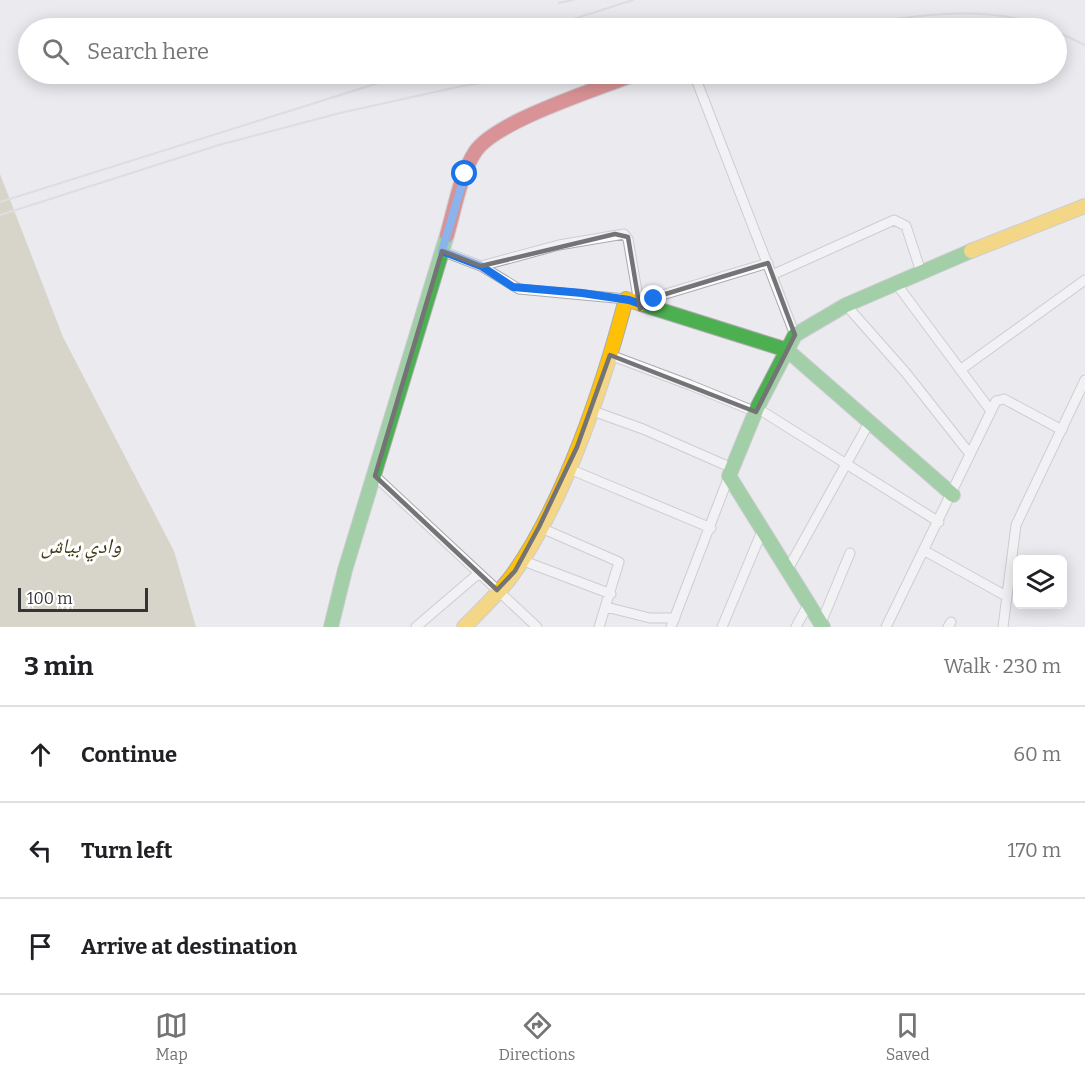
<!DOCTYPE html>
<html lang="en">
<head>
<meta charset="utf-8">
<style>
  :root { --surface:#fff; --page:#f6f6f6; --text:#202124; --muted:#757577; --line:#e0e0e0; --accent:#747477 }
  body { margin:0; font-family:Bitter,"Noto Naskh Arabic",serif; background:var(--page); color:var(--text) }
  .controls { position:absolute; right:18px; bottom:18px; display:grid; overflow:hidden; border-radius:9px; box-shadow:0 3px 15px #0003 }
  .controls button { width:54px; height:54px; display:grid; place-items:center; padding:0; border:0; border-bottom:2px solid var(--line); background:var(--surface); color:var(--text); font:30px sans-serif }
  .scale { position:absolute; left:18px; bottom:15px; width:130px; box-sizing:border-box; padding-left:6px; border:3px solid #343437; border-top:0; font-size:16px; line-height:21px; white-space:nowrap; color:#343437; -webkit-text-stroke:4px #fff; paint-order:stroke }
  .stop { position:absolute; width:18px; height:18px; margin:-14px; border:4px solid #1a73e8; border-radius:50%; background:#fff }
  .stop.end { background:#1a73e8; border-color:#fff; box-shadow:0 2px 6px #0008 }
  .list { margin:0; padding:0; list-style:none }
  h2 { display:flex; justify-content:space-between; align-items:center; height:78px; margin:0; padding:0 24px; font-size:26px }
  h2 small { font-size:20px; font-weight:400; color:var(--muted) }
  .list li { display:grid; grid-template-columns:39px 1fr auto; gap:18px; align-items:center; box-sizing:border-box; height:96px; padding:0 24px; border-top:2px solid var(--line) }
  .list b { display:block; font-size:22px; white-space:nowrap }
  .list em { font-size:20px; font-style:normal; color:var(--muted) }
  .icon { flex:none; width:33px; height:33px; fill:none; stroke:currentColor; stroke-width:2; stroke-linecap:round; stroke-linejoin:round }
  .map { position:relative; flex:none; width:1085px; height:627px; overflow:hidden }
  .search { position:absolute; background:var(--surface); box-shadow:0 3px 15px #0003; left:18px; right:18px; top:18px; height:66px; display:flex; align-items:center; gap:15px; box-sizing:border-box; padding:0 21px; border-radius:33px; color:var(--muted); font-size:22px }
  .sheet { height:366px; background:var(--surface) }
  nav { display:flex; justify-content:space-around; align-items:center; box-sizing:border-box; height:84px; border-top:2px solid var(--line); background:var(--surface); font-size:16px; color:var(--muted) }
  nav a { display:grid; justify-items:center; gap:3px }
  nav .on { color:var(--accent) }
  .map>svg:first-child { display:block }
  .water { fill:#c1bd9c }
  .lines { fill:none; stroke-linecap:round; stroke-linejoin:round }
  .street-casing { stroke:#ababaf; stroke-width:11 }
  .fast-casing { stroke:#ababaf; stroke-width:16 }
  .slow-casing { stroke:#ababaf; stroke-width:16 }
  .jam-casing { stroke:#ababaf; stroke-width:16 }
  .street { stroke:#fcfcfd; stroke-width:9 }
  .fast { stroke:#4caf50; stroke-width:14 }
  .slow { stroke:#ffc107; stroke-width:14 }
  .jam { stroke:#c62828; stroke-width:14 }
  .rail { stroke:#d0d0d1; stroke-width:2 }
  .route { stroke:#1a73e8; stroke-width:8 }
  .marked { fill:none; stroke:#747477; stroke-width:4.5; stroke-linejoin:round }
  .labels { text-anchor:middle; stroke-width:6; stroke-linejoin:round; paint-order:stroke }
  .water-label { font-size:21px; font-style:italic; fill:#403b13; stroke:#fff }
</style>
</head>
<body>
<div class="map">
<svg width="1085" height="627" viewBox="0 0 1085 627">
  <rect width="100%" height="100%" fill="#eaeaef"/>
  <path class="water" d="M 0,174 L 63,337 L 174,551 L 196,627 L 0,627 Z"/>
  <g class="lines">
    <defs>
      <path id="street" d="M 694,74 L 795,335
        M 442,251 L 481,266 L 519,289 L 626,299
        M 481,266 L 559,245 L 624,234 L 628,239 L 639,303
        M 772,275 L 894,220 L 906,226 L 921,272
        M 895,282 L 991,411
        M 846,305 L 906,373 L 970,454
        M 649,307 L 659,296 L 768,263
        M 610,355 L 690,385 L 756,412
        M 960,370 L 1085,280
        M 757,408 L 939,522
        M 590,410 L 643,429 L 732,468
        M 567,468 L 711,528
        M 375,476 L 537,627
        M 539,527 L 619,562 L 599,627
        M 925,551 L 1006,596
        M 521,560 L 611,594
        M 788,569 L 870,421
        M 606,607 L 650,618 L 675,618
        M 821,623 L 850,553
        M 416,627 L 479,573
        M 671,627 L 729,476
        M 722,627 L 762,531
        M 796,627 L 809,603
        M 886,627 L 996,401 L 1004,399 L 1062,430
        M 948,627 L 951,622
        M 1003,627 L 1016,525 L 1085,380"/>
      <path id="fast" d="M 641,304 L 787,350 L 953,495
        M 331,627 L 345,570 L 447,235
        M 823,627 L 729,476 L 757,408 L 795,335 L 846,305 L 971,251"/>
      <path id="slow" d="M 971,251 L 1085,206
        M 464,627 C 480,611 497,595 511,577 C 564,504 603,386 626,299 L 641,304"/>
      <path id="jam" d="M 447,235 C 455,208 460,175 475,152 C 495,121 598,89 635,74"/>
    </defs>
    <use href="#street" class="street-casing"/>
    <use href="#fast" class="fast-casing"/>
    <use href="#slow" class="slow-casing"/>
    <use href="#jam" class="jam-casing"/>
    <use href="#street" class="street"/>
    <use href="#fast" class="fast"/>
    <use href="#slow" class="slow"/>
    <use href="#jam" class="jam"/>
    <path class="rail" d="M 559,3 L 573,0
      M 545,28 L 633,0
      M 836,28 C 908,17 981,2 1051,28
      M 1056,31 L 1085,45
      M 0,202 L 407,74
      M 0,215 L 219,145 L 340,113 L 462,86 L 545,74"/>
  </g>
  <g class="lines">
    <path class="route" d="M 465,174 L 442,251 L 481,266 L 513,287 L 582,293 L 629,300 L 649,307 L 654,299"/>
  </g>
  <path d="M0 0H1085V627H0ZM 615,234 L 628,237 L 640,309 L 659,296 L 768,263 L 795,335 L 756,412 L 610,355 L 577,447 L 539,527 L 515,571 L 497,590 L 375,476 L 442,251 L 481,266 Z" fill="#eaeaef" fill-opacity=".55" fill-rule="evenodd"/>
  <path class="marked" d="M 615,234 L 628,237 L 640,309 L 659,296 L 768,263 L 795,335 L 756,412 L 610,355 L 577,447 L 539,527 L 515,571 L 497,590 L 375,476 L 442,251 L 481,266 Z"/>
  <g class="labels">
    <g class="water-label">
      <text x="81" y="553">وادي بياش</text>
    </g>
  </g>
</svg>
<div class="controls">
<button><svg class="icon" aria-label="layers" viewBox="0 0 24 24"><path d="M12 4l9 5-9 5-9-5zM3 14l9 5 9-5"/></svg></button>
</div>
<div class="scale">100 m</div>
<div class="stop" style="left:465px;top:174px"></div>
<div class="stop end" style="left:654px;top:299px"></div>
<div class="search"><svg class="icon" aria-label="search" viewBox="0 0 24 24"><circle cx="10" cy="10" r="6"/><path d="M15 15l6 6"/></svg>Search here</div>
</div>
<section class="sheet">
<h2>3 min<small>Walk · 230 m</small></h2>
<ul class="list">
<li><svg class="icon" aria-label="ahead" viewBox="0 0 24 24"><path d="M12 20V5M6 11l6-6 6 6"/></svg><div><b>Continue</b></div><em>60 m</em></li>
<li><svg class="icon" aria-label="left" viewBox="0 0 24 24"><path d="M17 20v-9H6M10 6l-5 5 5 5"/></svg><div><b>Turn left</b></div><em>170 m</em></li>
<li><svg class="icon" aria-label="arrive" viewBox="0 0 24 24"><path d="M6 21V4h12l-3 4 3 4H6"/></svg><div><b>Arrive at destination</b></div></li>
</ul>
</section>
<nav>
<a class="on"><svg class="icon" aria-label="map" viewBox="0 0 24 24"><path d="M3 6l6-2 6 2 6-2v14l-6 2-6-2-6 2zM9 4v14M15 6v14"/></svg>Map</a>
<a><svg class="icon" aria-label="directions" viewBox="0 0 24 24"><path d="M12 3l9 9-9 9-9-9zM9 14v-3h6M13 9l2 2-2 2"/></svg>Directions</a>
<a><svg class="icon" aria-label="saved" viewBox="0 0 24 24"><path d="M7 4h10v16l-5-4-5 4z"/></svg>Saved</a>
</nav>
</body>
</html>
